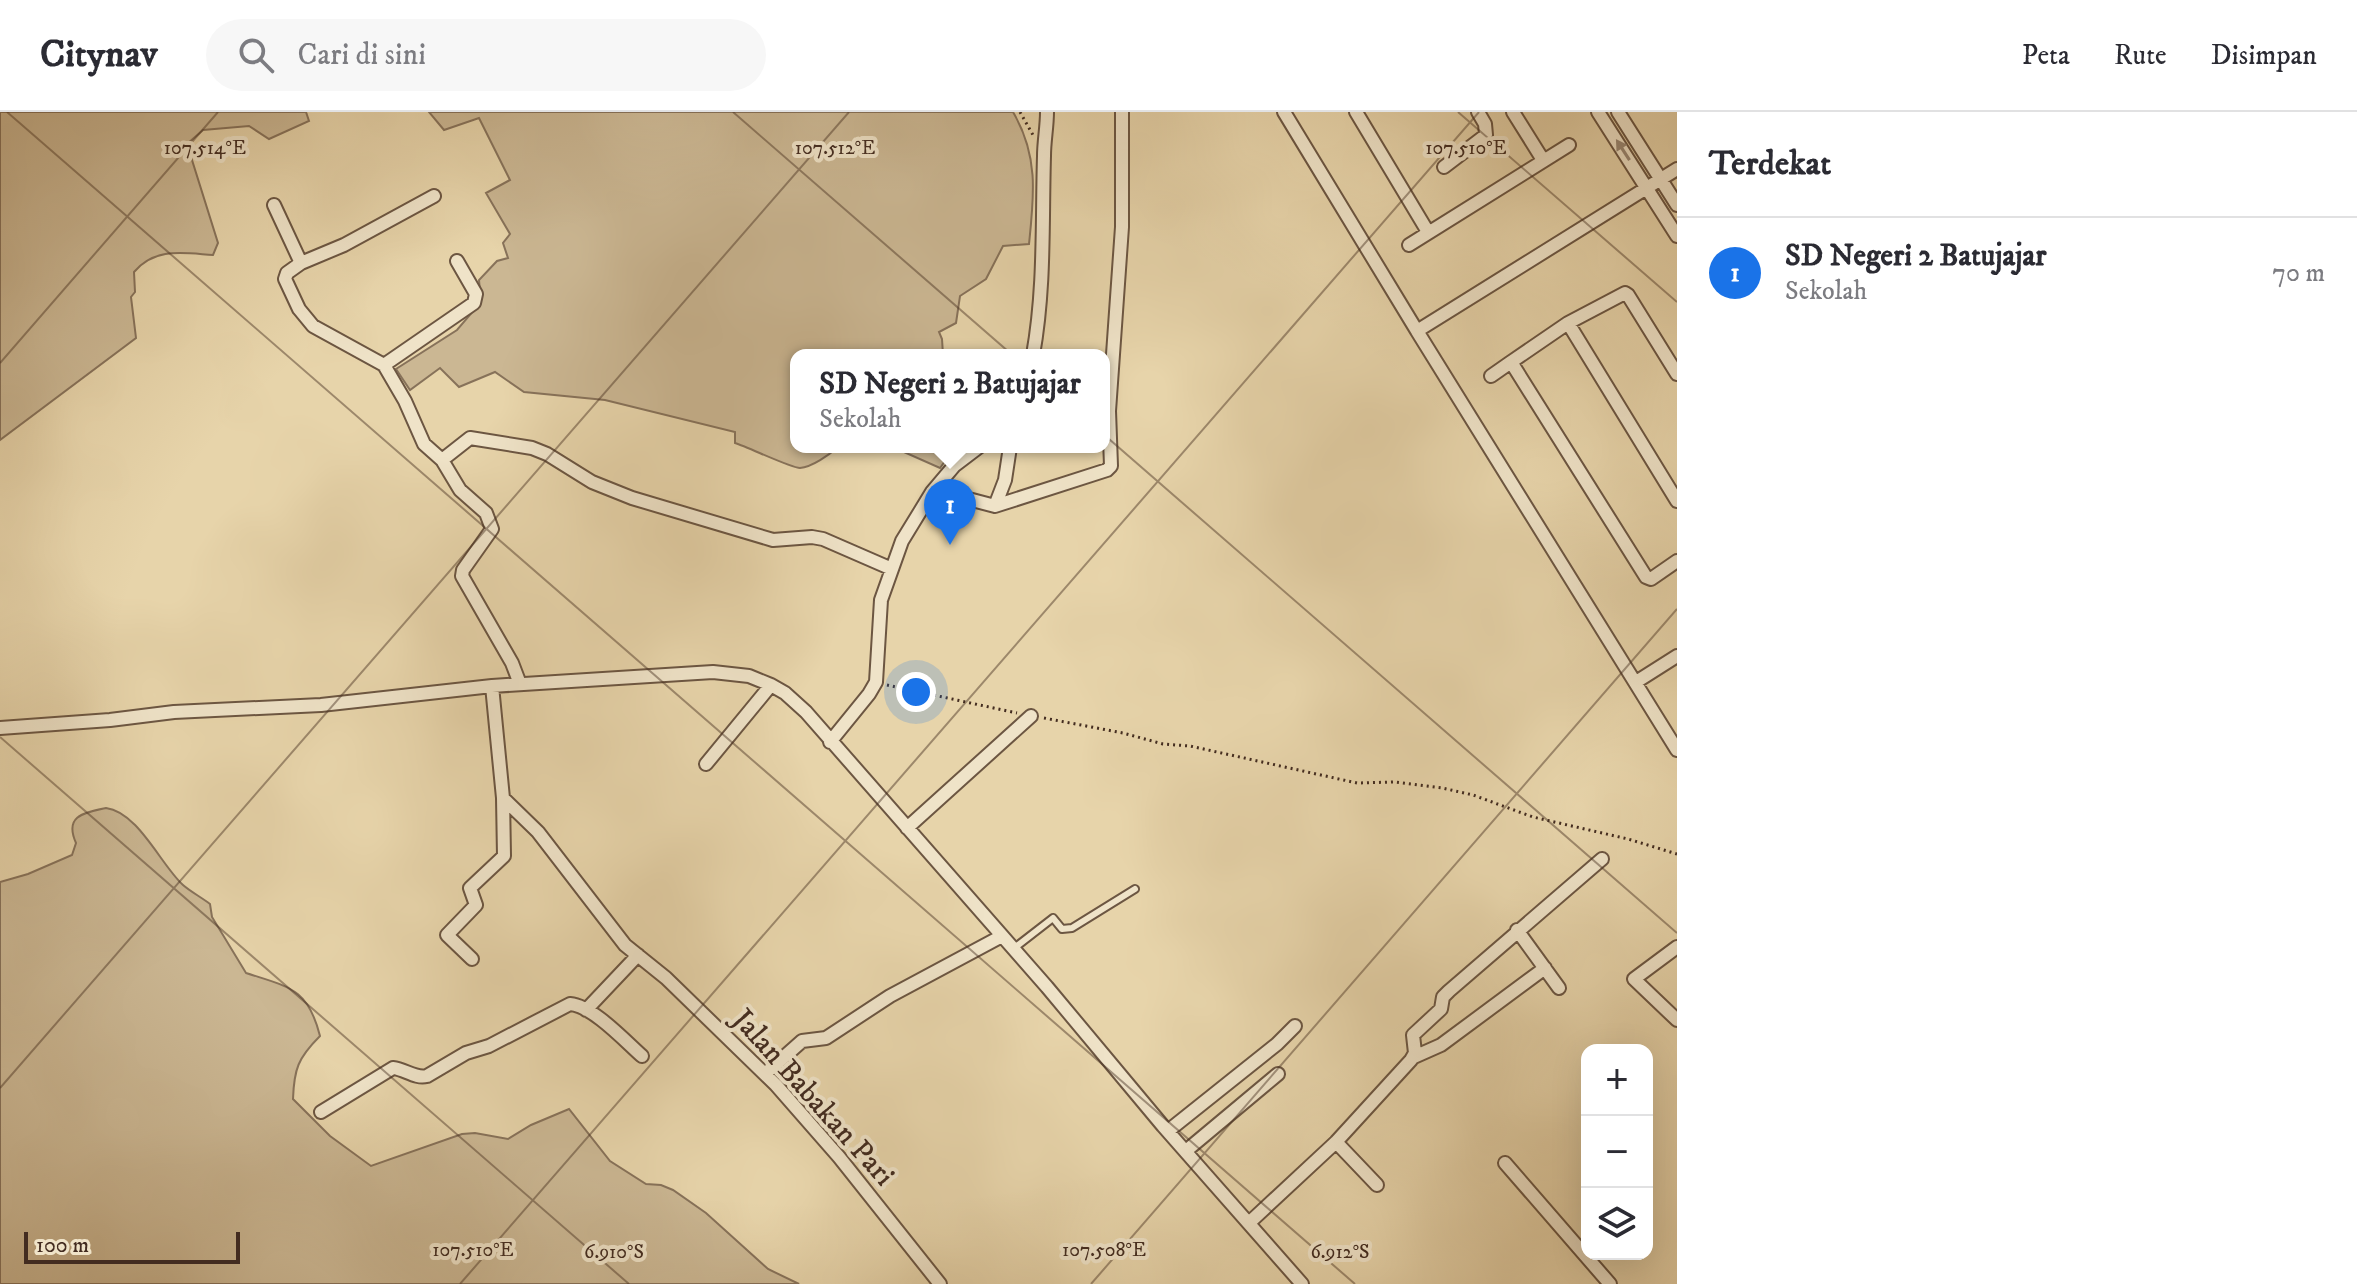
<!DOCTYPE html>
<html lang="id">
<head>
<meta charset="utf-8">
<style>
  :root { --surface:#fff; --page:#f7f7f7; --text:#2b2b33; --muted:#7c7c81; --line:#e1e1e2; --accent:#1a73e8 }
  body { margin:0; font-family:"IM FELL DW Pica",serif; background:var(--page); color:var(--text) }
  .controls { position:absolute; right:24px; bottom:24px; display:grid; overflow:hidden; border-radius:16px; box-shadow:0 8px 32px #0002 }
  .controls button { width:72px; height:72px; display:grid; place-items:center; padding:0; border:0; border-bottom:2px solid var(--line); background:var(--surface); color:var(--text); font:40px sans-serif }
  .scale { position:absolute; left:24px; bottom:20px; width:216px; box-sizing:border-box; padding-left:8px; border:4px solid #432c20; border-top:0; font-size:22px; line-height:28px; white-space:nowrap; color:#432c20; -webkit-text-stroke:6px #efe3c8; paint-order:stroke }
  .you { position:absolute; left:916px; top:580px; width:28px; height:28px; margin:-20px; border:6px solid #fff; border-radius:50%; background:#1a73e8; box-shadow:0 0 0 12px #1a73e833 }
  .badge { display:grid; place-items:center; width:52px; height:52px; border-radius:50%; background:var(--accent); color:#fff; font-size:26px; font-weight:700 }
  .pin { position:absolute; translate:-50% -66px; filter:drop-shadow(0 2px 4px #0008) }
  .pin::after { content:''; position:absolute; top:42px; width:28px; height:24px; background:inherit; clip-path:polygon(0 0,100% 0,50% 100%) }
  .popup { position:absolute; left:790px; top:237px; width:320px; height:104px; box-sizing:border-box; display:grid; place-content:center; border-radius:16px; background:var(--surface); filter:drop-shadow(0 2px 6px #0005); font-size:26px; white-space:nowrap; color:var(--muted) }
  .popup b { font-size:30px; color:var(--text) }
  .popup::after { content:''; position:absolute; left:50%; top:100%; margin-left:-16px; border:16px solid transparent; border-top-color:var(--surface) }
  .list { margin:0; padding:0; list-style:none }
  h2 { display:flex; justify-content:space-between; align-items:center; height:104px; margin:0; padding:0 32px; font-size:34px }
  h2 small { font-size:26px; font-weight:400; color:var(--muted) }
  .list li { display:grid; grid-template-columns:52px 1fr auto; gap:24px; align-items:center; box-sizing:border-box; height:112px; padding:0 32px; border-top:2px solid var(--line) }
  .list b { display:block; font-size:30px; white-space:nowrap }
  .list p { margin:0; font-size:26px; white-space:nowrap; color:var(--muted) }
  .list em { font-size:26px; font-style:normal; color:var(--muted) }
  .icon { flex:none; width:44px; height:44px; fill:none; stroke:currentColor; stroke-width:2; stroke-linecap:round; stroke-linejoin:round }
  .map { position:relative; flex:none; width:1677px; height:1172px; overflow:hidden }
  header { display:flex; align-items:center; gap:48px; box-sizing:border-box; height:112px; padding:0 40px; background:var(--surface); border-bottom:2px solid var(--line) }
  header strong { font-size:38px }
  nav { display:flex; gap:44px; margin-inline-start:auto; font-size:28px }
  .search { width:560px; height:72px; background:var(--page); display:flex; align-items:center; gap:20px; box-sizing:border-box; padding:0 28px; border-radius:44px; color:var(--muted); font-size:30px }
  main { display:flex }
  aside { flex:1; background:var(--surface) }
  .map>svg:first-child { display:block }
  .green { fill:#cbb793; stroke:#87725a; stroke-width:2 }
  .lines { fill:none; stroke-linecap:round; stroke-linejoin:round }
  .service-casing { stroke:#6c5642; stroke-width:10 }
  .minor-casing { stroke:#6c5642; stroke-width:16 }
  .path { stroke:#432c20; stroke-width:3; stroke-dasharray:2 4; stroke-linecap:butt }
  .service { stroke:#efe3c8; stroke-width:6 }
  .minor { stroke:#efe3c8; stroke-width:12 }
  .oneway { fill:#998874 }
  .ticks { fill:none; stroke:#432c20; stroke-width:2; stroke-opacity:0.45 }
  .labels { text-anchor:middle; stroke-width:8; stroke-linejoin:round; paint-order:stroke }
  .street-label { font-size:30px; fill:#432c20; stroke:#efe3c8 }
  .ticks-label { font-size:20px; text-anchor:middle; fill:#432c20; stroke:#efe3c8; stroke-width:8; stroke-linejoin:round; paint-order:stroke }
</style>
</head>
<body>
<header>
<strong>Citynav</strong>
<div class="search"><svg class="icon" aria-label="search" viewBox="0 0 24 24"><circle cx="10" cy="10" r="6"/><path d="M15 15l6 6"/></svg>Cari di sini</div>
<nav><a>Peta</a><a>Rute</a><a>Disimpan</a></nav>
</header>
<main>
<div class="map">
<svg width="1677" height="1172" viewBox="0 0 1677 1172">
  <rect width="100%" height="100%" fill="#e7d4aa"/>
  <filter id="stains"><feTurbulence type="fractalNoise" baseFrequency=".0025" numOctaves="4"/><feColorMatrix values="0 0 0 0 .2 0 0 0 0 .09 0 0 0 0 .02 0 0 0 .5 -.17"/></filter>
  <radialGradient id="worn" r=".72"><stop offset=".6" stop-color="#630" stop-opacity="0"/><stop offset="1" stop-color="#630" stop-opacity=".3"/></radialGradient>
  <path class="green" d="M 0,0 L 306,0 L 309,9 L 269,27 L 249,14 L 203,18 L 187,32 L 218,131 L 213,143 C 183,141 155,135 134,160 L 135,180 L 131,185 L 136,226 L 0,328 Z
    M 429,0 L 1013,0 C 1039,44 1034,84 1029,132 L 1003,134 L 986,167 L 960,184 L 956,211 L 939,220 L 942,227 L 943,243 L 796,243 L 796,335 L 838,335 C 829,343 812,355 800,356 C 791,356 748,335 735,331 L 735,320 L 605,288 L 524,280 L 495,260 L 459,275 L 440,256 L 410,278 L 396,257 L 457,218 L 481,190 L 479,168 L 497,149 L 508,146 L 503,131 L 510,122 L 486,81 L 510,68 L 479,6 L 444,18 Z
    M 885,335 L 951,335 L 953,338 L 940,356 L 895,336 Z
    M 106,696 C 138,700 161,753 183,773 C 191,780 201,785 210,792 L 212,805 L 246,861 C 289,875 308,876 320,924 C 298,946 294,957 293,987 L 330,1024 L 371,1054 L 462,1022 L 475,1021 L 508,1027 L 531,1013 L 569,997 L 610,1049 L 646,1072 L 661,1073 L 673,1078 L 706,1101 L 768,1157 L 799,1172 L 0,1172 L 0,770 L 28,762 L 72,743 L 76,731 C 64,704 83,701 106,696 Z"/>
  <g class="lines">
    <defs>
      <path id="service" d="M 1013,837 L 1053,806 L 1062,817 L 1072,816 L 1135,777"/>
      <path id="minor" d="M 1284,0 L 1417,219
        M 1356,0 L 1428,120
        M 1513,0 L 1543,48
        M 1598,0 L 1677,124
        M 1618,0 L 1677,93
        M 1444,55 L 1486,23 L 1485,12 L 1478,0
        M 1677,57 L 1417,219 L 1677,638
        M 434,84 L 344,133 L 301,151 L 287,161 L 285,167 L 299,197 L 313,214 L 384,253 L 405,289 L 424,332 L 442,348 L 460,378 L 486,401 L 492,417 L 463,458 L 462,464 L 512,551 L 520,572
        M 274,93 L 301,151
        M 1409,133 L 1569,33
        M 1568,211 L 1677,389
        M 1033,243 C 1045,176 1042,111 1044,44 C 1044,29 1047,15 1047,0
        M 384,253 L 474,191 L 476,182 L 457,149
        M 1677,262 L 1628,183 L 1625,181 L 1568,211 L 1511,250 L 1646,465 L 1651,467 L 1677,449
        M 1491,264 L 1511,250
        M 442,348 L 470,326 L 532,336 L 547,342 L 592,370 L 632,386 L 773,428 L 812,425 L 823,427 L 892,457
        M 937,374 L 957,384 L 995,394 L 1107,358 L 1111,354 L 1109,299 L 1122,115 L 1122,0
        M 995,394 L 1005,368 L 1010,335
        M 1636,570 L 1677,544
        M 492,574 L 503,686 L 538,720 L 625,833 L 666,866 L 776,973 L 839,1045 L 940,1172
        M 0,616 L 110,608 L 174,600 L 321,593 L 492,574 L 713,560 L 749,564 L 771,573 L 785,581 L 806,600 L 1047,875 L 1163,1014 L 1302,1172
        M 830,630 L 869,582 L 876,570 L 881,488 L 902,429 L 932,380 L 954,354 L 979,335
        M 706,652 L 771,573
        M 907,716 L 1031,604
        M 1517,818 L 1559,876
        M 1677,835 L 1634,867 L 1677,908
        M 472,847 L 447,823 L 476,793 L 470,776 L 504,744 L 503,686
        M 586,898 L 638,843
        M 1414,945 L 1441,933 L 1545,856
        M 766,961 L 802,929 L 826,926 L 890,884 L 1002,824
        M 321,1000 L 393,956 C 405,957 415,967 427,964 L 466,941 L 489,934 L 570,892 C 593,894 625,929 642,944
        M 1168,1019 L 1277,932 L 1295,914
        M 1336,1030 L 1377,1073
        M 1187,1038 L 1278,962
        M 1505,1051 L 1610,1172
        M 1250,1110 L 1336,1030 L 1411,948 L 1415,941 L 1413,923 L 1441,897 L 1443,885 L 1449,879 L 1602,747"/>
    </defs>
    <use href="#service" class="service-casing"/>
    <use href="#minor" class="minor-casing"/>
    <path class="path" d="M 1020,0 L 1033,23
      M 887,573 L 1017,601
      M 1044,606 L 1123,621 L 1163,632 L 1190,634 L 1357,671 L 1395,670 L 1442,676 L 1473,683 L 1533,705 L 1628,727 L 1677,742"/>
    <use href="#service" class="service"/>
    <use href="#minor" class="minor"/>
  </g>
  <defs><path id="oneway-solid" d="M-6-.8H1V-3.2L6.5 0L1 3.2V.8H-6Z" transform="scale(2)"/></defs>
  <use class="oneway" href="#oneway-solid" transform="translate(1623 38) rotate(-123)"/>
  <path class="ticks" d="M 7,0 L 1355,1172M 733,0 L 1677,821M 1458,0 L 1677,190M 0,251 L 218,0M 0,625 L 629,1172M 0,976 L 849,0M 460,1172 L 1479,0M 1091,1172 L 1677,497"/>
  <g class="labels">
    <g class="street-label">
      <text transform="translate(814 985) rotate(48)" y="10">Jalan Babakan Pari</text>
    </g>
  </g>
  <g class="ticks-label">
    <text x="205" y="42">107.514°E</text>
    <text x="835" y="42">107.512°E</text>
    <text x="1466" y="42">107.510°E</text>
    <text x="473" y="1144">107.510°E</text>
    <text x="1104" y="1144">107.508°E</text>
    <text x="614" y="1146">6.910°S</text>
    <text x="1340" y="1146">6.912°S</text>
  </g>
  <rect width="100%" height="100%" filter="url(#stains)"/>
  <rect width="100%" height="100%" fill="url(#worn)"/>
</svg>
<div class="controls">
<button>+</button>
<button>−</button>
<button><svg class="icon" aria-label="layers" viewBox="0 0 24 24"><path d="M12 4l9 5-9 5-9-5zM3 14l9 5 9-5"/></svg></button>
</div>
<div class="scale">100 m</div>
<div class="you"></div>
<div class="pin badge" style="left:950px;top:433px">1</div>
<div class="popup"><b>SD Negeri 2 Batujajar</b>Sekolah</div>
</div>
<aside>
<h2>Terdekat<small></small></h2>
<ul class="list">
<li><span class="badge">1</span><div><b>SD Negeri 2 Batujajar</b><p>Sekolah</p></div><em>70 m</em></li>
</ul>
</aside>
</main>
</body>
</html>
